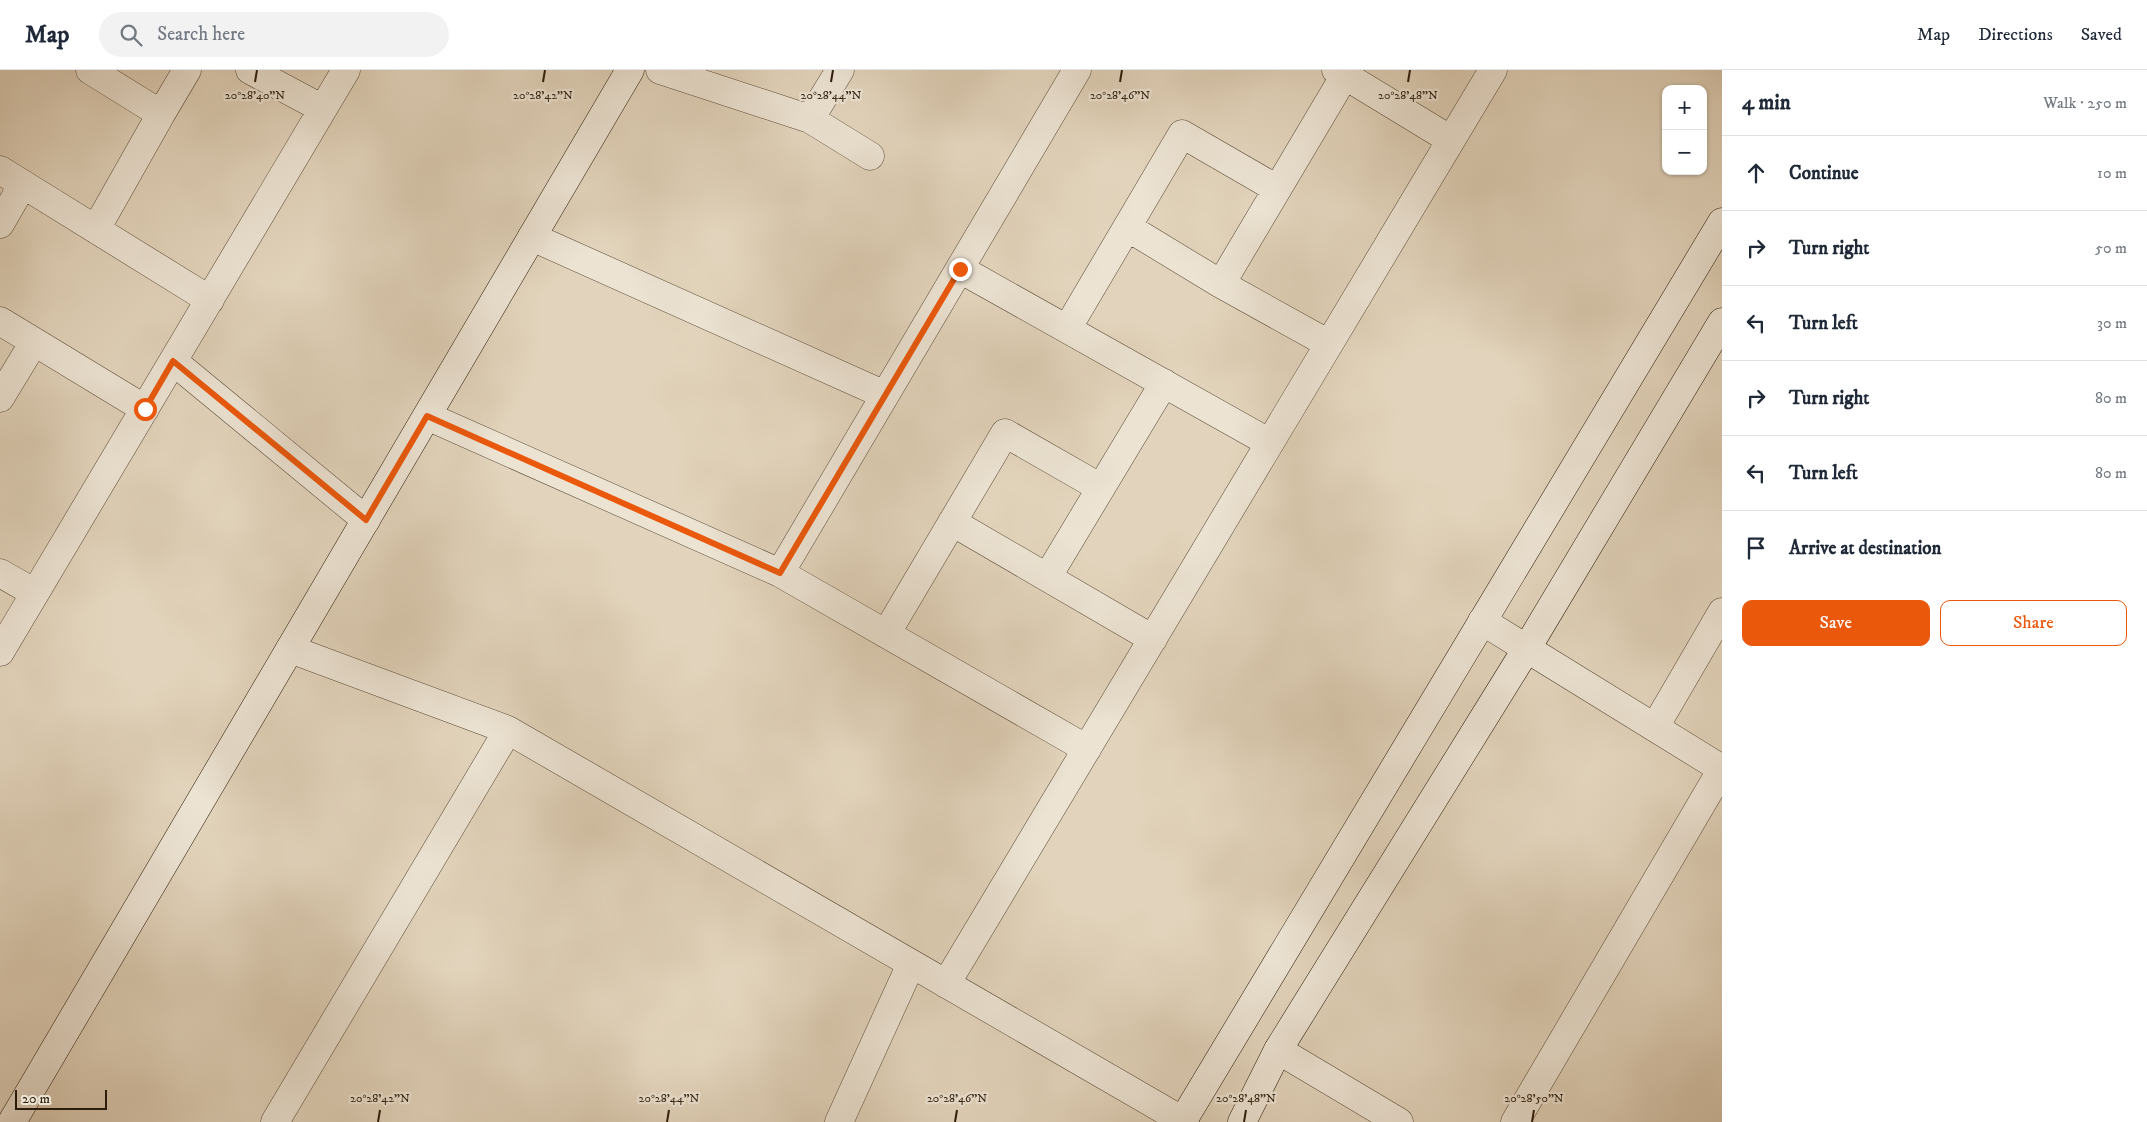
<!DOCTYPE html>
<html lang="en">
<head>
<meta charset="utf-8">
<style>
  :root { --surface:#fff; --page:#f2f2f3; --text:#1f2937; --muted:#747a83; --line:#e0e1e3; --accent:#ea580c }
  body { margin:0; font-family:"IM FELL DW Pica",serif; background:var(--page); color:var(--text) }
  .controls { position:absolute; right:15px; top:15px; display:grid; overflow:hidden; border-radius:10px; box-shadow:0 1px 4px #0004 }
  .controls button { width:45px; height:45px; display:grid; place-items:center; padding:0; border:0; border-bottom:1px solid var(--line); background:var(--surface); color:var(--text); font:25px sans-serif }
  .scale { position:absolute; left:15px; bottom:12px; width:92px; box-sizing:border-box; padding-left:5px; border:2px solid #2c1c0a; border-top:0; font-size:14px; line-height:18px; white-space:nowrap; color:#2c1c0a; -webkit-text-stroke:4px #ece3d3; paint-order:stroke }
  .stop { position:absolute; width:15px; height:15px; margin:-11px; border:4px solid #ea580c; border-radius:50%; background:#fff }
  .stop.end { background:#ea580c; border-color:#fff; box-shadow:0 1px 5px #0008 }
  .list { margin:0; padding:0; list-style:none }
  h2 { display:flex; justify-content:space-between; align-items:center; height:65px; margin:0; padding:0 20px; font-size:21px }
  h2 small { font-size:16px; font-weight:400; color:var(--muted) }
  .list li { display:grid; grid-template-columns:32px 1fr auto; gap:15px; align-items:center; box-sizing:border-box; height:75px; padding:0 20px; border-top:1px solid var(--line) }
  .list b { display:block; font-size:19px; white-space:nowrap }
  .list em { font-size:16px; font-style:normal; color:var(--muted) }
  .actions { display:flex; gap:10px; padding:15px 20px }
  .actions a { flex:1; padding:11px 0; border:1px solid var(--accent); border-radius:10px; text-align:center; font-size:18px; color:var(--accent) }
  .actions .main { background:var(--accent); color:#fff }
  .icon { flex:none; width:28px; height:28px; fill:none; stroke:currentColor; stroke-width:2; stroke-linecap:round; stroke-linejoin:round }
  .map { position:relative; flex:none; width:1722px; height:1052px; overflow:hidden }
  header { display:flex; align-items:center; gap:30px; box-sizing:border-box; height:70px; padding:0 25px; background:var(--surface); border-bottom:1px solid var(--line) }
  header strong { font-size:24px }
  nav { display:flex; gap:28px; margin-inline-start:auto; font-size:18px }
  .search { width:350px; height:45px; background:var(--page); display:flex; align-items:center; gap:12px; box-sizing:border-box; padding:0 18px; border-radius:28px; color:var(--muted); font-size:19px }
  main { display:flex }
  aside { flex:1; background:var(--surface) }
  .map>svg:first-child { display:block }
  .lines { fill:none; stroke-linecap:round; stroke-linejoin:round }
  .street-casing { stroke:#5a4a36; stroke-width:29 }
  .secondary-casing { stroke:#2c1c0a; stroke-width:29 }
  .street { stroke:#ece3d3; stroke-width:28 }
  .secondary { stroke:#ece3d3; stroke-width:28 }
  .route { stroke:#ea580c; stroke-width:6 }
  .ticks { fill:none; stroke:#2c1c0a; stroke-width:2 }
  .ticks-label { font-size:12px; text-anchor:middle; fill:#2c1c0a; stroke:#ece3d3; stroke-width:4.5; stroke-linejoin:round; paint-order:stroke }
</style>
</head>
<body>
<header>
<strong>Map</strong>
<div class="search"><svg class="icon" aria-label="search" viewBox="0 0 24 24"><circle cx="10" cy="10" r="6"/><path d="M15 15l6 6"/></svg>Search here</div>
<nav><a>Map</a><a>Directions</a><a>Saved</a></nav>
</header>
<main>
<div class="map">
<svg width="1722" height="1052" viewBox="0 0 1722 1052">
  <rect width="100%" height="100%" fill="#e2d4bc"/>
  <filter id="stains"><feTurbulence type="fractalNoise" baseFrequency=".004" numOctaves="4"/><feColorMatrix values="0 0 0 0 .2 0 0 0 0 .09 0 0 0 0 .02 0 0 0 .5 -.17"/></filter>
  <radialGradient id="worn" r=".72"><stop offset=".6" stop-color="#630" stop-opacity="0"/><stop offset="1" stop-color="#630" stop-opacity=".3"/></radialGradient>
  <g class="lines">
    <defs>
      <path id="street" d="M 90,0 L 161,44 L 187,0
        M 250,0 L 323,39
        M 660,0 L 810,49 L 870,86
        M 1336,0 L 1451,70
        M 810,49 L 840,0
        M 0,100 L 210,230
        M 0,154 L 23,114
        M 1127,157 L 1221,214 L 1345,5
        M 96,159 L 161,44
        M 532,167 L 885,325
        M 960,199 L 1270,373
        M 1221,214 L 1329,274
        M 0,251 L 145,339
        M 1067,259 L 1182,64 L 1277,119
        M 173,291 L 366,450
        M 0,328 L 34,272
        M 427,346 L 780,503 L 1087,679
        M 952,452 L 1153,569
        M 0,503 L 35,523
        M 780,503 L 1077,0
        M 1048,506 L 1164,313
        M 1482,551 L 1722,699
        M 886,564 L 1005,363 L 1101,418
        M 290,579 L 508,660 L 1185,1052
        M 0,582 L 346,0
        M 1655,657 L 1722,542
        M 946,914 L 1493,0
        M 1278,980 L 1399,1052
        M 275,1052 L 508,660
        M 839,1052 L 911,894
        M 1515,1052 L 1722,699"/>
      <path id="secondary" d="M 12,1052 L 630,0
        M 1182,1052 L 1722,152
        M 1242,1052 L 1278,980 L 1527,578 L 1722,252"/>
    </defs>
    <use href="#street" class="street-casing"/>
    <use href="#secondary" class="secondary-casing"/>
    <use href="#street" class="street"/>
    <use href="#secondary" class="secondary"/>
  </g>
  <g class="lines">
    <path class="route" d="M 145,339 L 173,291 L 366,450 L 427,346 L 780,503 L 960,199"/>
  </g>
  <path class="ticks" d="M 255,12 L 257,0M 543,12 L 545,0M 831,12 L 833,0M 1120,12 L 1122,0M 1408,12 L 1410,0M 378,1052 L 380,1040M 667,1052 L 669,1040M 955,1052 L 957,1040M 1244,1052 L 1246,1040M 1532,1052 L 1534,1040"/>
  <g class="ticks-label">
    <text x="255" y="29">20°28'40"N</text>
    <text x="543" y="29">20°28'42"N</text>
    <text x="831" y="29">20°28'44"N</text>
    <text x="1120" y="29">20°28'46"N</text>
    <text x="1408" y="29">20°28'48"N</text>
    <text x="380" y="1032">20°28'42"N</text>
    <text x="669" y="1032">20°28'44"N</text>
    <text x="957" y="1032">20°28'46"N</text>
    <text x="1246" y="1032">20°28'48"N</text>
    <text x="1534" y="1032">20°28'50"N</text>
  </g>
  <rect width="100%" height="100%" filter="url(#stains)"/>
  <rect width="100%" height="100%" fill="url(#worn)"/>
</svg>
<div class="controls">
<button>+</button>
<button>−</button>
</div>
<div class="scale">20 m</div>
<div class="stop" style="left:145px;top:339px"></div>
<div class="stop end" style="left:960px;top:199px"></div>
</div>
<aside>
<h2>4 min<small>Walk · 250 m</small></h2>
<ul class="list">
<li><svg class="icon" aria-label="ahead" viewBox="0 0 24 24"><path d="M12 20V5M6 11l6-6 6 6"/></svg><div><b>Continue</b></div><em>10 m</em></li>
<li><svg class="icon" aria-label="right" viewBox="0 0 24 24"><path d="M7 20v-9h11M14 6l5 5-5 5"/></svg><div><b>Turn right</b></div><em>50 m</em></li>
<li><svg class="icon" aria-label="left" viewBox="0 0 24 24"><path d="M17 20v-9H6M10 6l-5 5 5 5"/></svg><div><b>Turn left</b></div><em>30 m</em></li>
<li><svg class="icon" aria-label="right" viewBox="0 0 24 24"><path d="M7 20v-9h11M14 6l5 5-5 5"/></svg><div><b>Turn right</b></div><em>80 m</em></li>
<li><svg class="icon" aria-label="left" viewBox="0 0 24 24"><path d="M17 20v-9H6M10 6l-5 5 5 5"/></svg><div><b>Turn left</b></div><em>80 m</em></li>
<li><svg class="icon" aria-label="arrive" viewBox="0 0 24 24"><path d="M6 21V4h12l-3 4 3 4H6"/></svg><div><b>Arrive at destination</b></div></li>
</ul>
<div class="actions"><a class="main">Save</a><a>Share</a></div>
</aside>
</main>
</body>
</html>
